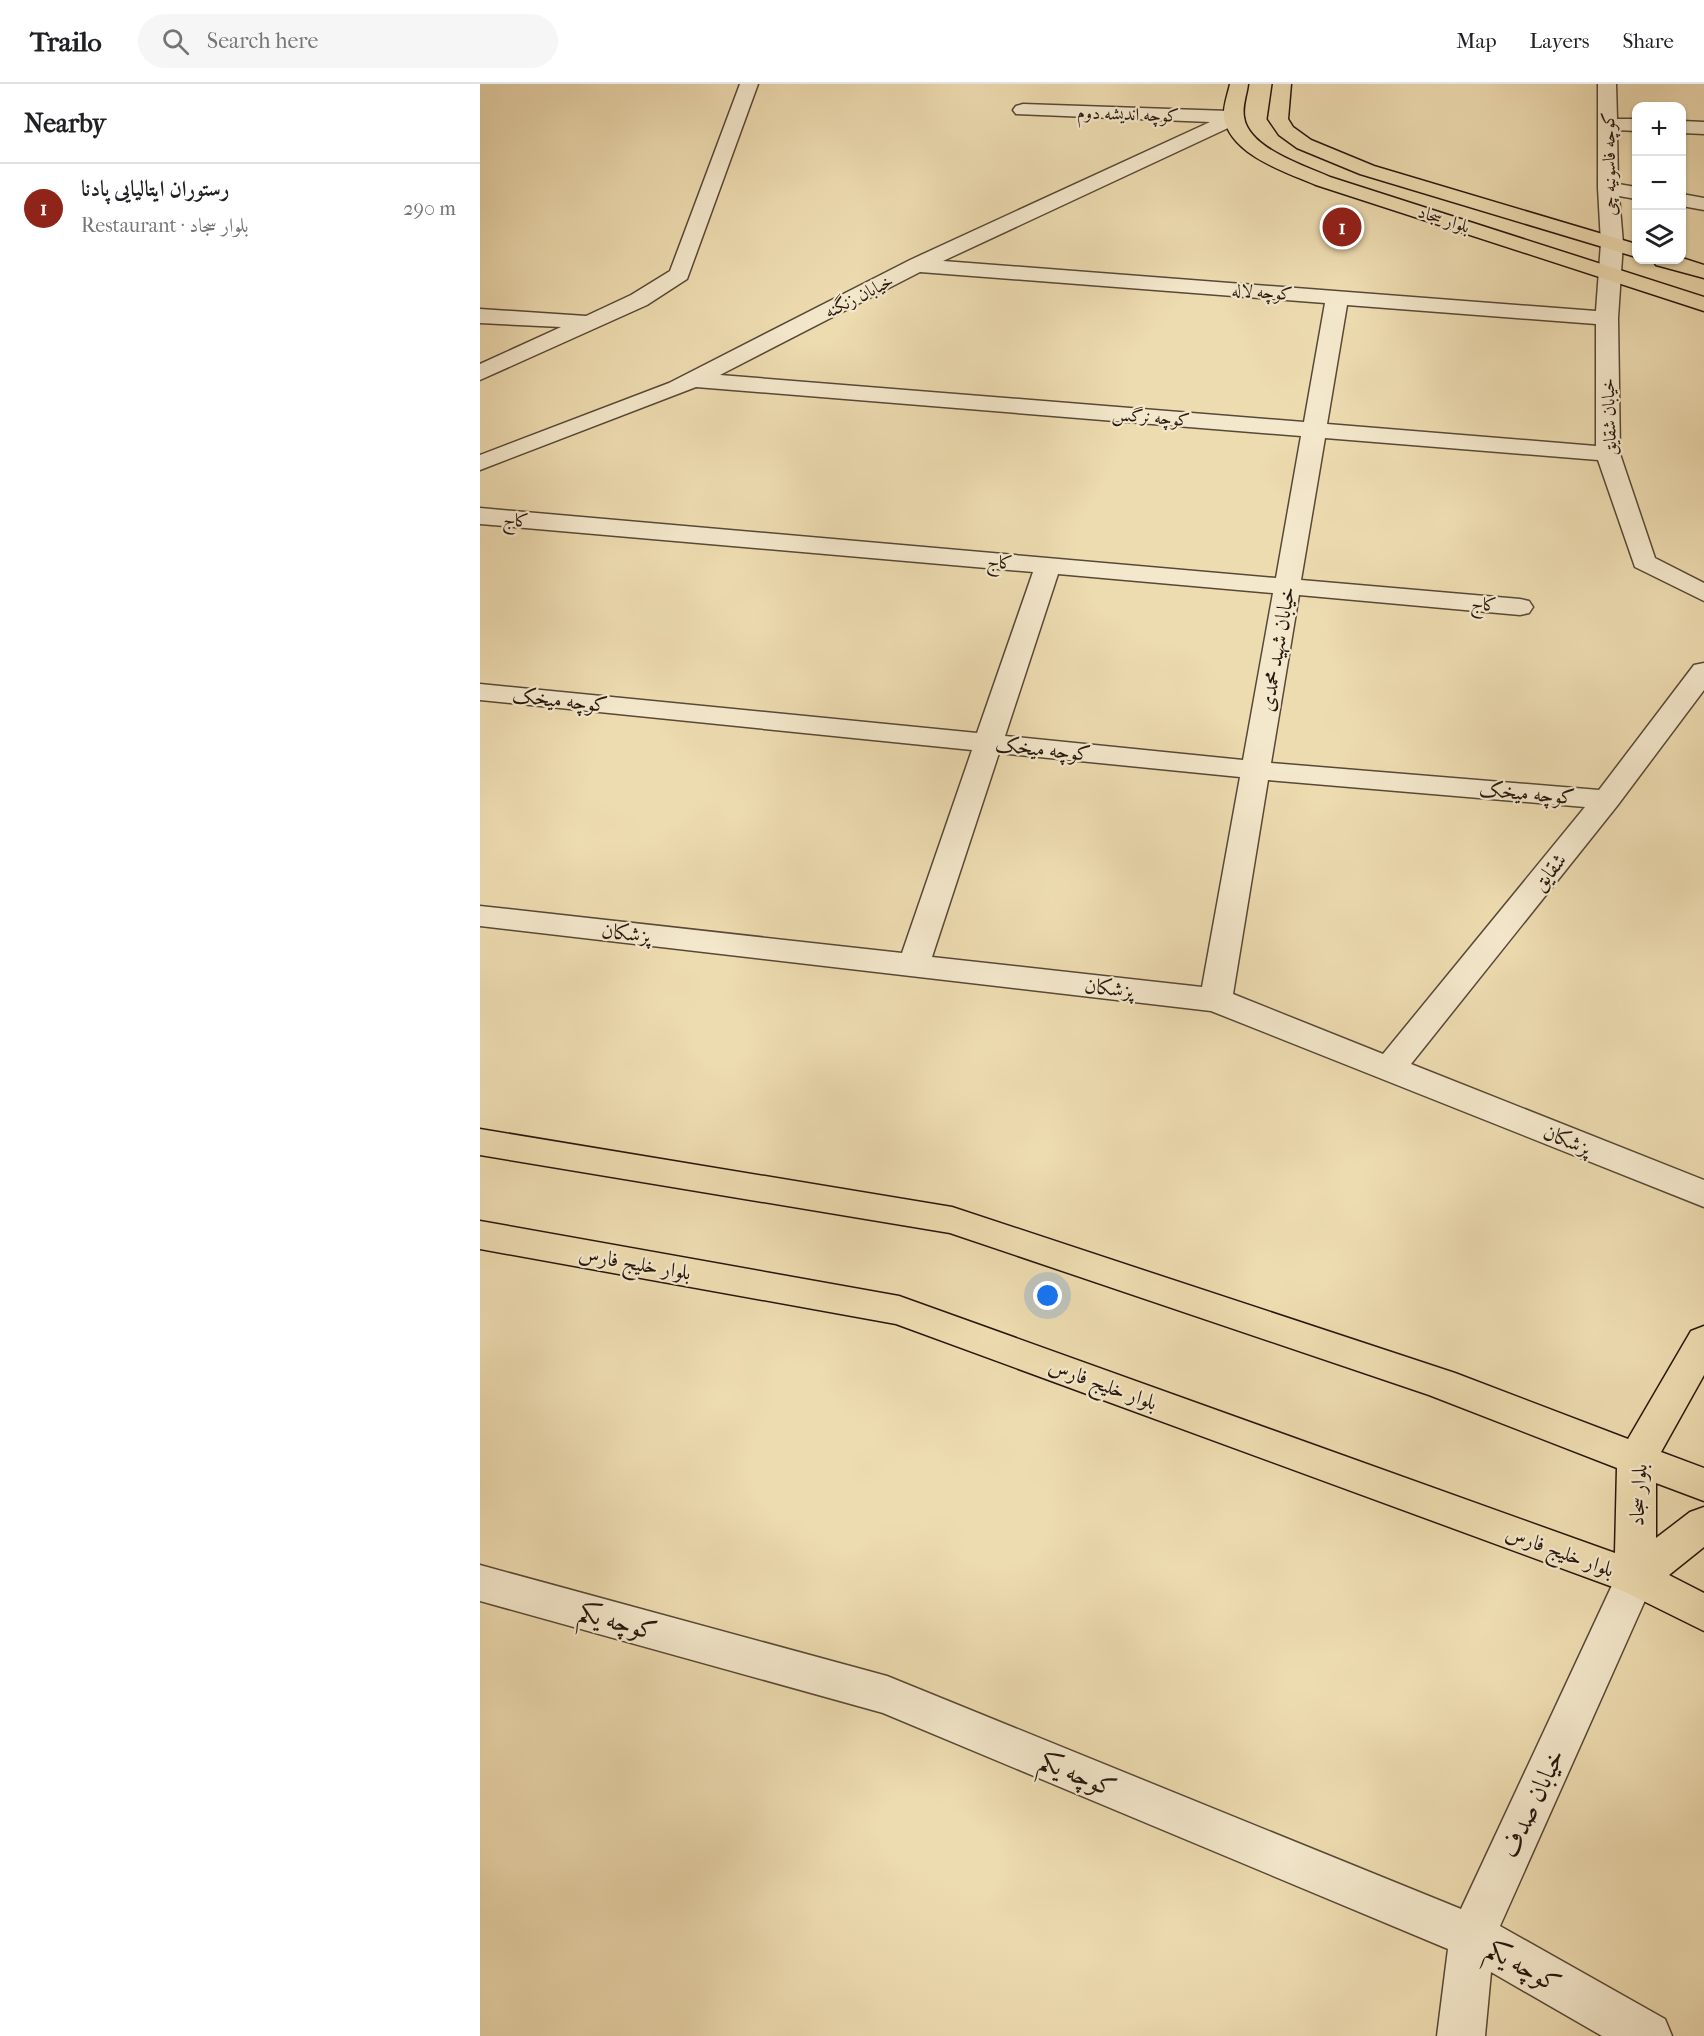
<!DOCTYPE html>
<html lang="en">
<head>
<meta charset="utf-8">
<style>
  :root { --surface:#fff; --page:#f6f6f6; --text:#202124; --muted:#757577; --line:#e0e0e0; --accent:#8f2418 }
  body { margin:0; font-family:"IM FELL French Canon",Amiri,serif; background:var(--page); color:var(--text) }
  .controls { position:absolute; right:18px; top:18px; display:grid; overflow:hidden; border-radius:12px; box-shadow:0 2px 4px #0004 }
  .controls button { width:54px; height:54px; display:grid; place-items:center; padding:0; border:0; border-bottom:2px solid var(--line); background:var(--surface); color:var(--text); font:30px sans-serif }
  .you { position:absolute; left:568px; top:1212px; width:21px; height:21px; margin:-15px; border:4px solid #fff; border-radius:50%; background:#1a73e8; box-shadow:0 0 0 9px #1a73e833 }
  .badge { display:grid; place-items:center; width:39px; height:39px; border-radius:50%; background:var(--accent); color:#fff; font-size:20px; font-weight:700 }
  .pin { position:absolute; translate:-50% -50%; border:3px solid #fff; box-shadow:0 2px 6px #0006 }
  .list { margin:0; padding:0; list-style:none }
  h2 { display:flex; justify-content:space-between; align-items:center; height:78px; margin:0; padding:0 24px; font-size:26px }
  h2 small { font-size:20px; font-weight:400; color:var(--muted) }
  .list li { display:grid; grid-template-columns:39px 1fr auto; gap:18px; align-items:center; box-sizing:border-box; height:90px; padding:0 24px; border-top:2px solid var(--line) }
  .list b { display:block; font-size:22px; white-space:nowrap }
  .list p { margin:0; font-size:20px; white-space:nowrap; color:var(--muted) }
  .list em { font-size:20px; font-style:normal; color:var(--muted) }
  .icon { flex:none; width:33px; height:33px; fill:none; stroke:currentColor; stroke-width:2; stroke-linecap:round; stroke-linejoin:round }
  .map { position:relative; flex:none; width:1224px; height:1952px; overflow:hidden }
  header { display:flex; align-items:center; gap:36px; box-sizing:border-box; height:84px; padding:0 30px; background:var(--surface); border-bottom:2px solid var(--line) }
  header strong { font-size:28px }
  nav { display:flex; gap:33px; margin-inline-start:auto; font-size:21px }
  .search { width:420px; height:54px; background:var(--page); display:flex; align-items:center; gap:15px; box-sizing:border-box; padding:0 21px; border-radius:33px; color:var(--muted); font-size:22px }
  main { display:flex }
  aside { flex:1; background:var(--surface) }
  .map>svg:first-child { display:block }
  .lines { fill:none; stroke-linecap:round; stroke-linejoin:round }
  .minor-casing { stroke:#584836; stroke-width:3 }
  .major-casing { stroke:#26160d; stroke-width:3 }
  .minor { fill:#f4e8cc; fill-rule:evenodd }
  .major { fill:#eedcb1; fill-rule:evenodd }
  .labels { text-anchor:middle; stroke-width:4.5; stroke-linejoin:round; paint-order:stroke }
  .far-street-label { font-size:18px; fill:#26160d; stroke:#f4e8cc }
  .street-label { font-size:21px; fill:#26160d; stroke:#f4e8cc }
  .near-street-label { font-size:26px; fill:#26160d; stroke:#f4e8cc }
</style>
</head>
<body>
<header>
<strong>Trailo</strong>
<div class="search"><svg class="icon" aria-label="search" viewBox="0 0 24 24"><circle cx="10" cy="10" r="6"/><path d="M15 15l6 6"/></svg>Search here</div>
<nav><a>Map</a><a>Layers</a><a>Share</a></nav>
</header>
<main>
<aside>
<h2>Nearby<small></small></h2>
<ul class="list">
<li><span class="badge">1</span><div><b>رستوران ایتالیایی پادنا</b><p>Restaurant · بلوار سجاد</p></div><em>290 m</em></li>
</ul>
</aside>
<div class="map">
<svg width="1224" height="1952" viewBox="0 0 1224 1952">
  <rect width="100%" height="100%" fill="#eedcb1"/>
  <filter id="stains"><feTurbulence type="fractalNoise" baseFrequency=".00333" numOctaves="4"/><feColorMatrix values="0 0 0 0 .2 0 0 0 0 .09 0 0 0 0 .02 0 0 0 .5 -.17"/></filter>
  <radialGradient id="worn" r=".72"><stop offset=".6" stop-color="#630" stop-opacity="0"/><stop offset="1" stop-color="#630" stop-opacity=".3"/></radialGradient>
  <g class="lines">
    <defs>
      <path id="minor" d="M 260,0 L 278,0 L 207,195 L 167,221 L 0,296 L 0,280 L 81,243 L 0,239 L 0,225 L 106,232 L 151,211 L 190,187 Z
        M 1118,0 L 1136,0 L 1137,35 L 1156,35 L 1156,47 L 1137,46 L 1138,100 L 1156,103 L 1156,115 L 1139,112 L 1143,159 L 1138,234 L 1140,370 L 1175,474 L 1224,499 L 1224,517 L 1155,483 L 1118,376 L 845,354 L 821,496 L 1040,515 L 1049,517 L 1053,523 L 1049,529 L 1040,531 L 819,511 L 791,679 L 1119,706 L 1214,581 L 1224,579 L 1224,606 L 1137,722 L 931,980 L 1224,1096 L 1224,1123 L 731,927 L 0,842 L 0,822 L 422,869 L 492,666 L 0,616 L 0,600 L 497,649 L 553,488 L 0,440 L 0,424 L 796,494 L 821,352 L 216,303 L 0,386 L 0,371 L 189,299 L 430,176 L 730,38 L 536,30 L 533,26 L 536,22 L 543,20 L 749,27 L 761,30 L 764,34 L 761,38 L 463,177 L 1116,227 L 1121,159 L 1118,104 ZM 440,188 L 845,219 L 824,338 L 240,291 ZM 867,221 L 1116,240 L 1116,362 L 847,340 ZM 578,490 L 793,509 L 763,676 L 525,652 ZM 519,669 L 760,693 L 722,903 L 452,873 ZM 788,696 L 1105,723 L 903,970 L 753,910 Z
        M 1202,37 L 1224,38 L 1224,50 L 1202,49 Z
        M 1202,110 L 1224,114 L 1224,126 L 1202,122 Z
        M 1155,1476 L 1169,1482 L 1175,1494 L 1020,1842 L 1185,1935 L 1192,1952 L 1122,1952 L 1011,1888 L 1005,1952 L 957,1952 L 968,1865 L 403,1629 L 0,1517 L 0,1481 L 407,1592 L 981,1825 L 1141,1482 Z"/>
      <path id="major" d="M 750,0 L 768,0 C 767,10 762,22 764,33 C 768,64 825,82 850,93 L 1224,213 L 1224,227 L 836,101 C 806,88 750,71 744,33 C 743,22 748,10 750,0 Z
        M 793,0 L 811,0 L 808,35 L 813,43 L 831,56 L 894,82 L 1156,160 L 1156,173 L 880,90 L 817,64 L 799,51 L 788,35 Z
        M 1202,174 L 1224,181 L 1224,194 L 1176,181 L 1173,176 Z
        M 0,1045 L 472,1123 L 975,1289 L 1148,1355 L 1211,1247 L 1224,1242 L 1224,1291 L 1181,1368 L 1224,1384 L 1224,1417 L 1176,1399 L 1176,1454 L 1210,1428 L 1224,1423 L 1224,1463 L 1189,1491 L 1224,1509 L 1224,1547 L 1141,1506 L 416,1240 L 0,1165 L 0,1137 L 419,1212 L 1135,1469 L 1137,1384 L 949,1311 L 470,1149 L 0,1071 Z"/>
    </defs>
    <use href="#minor" class="minor-casing"/>
    <use href="#major" class="major-casing"/>
    <use href="#minor" class="minor"/>
    <use href="#major" class="major"/>
  </g>
  <g class="labels">
    <g class="far-street-label">
      <text transform="translate(648 30) rotate(2)" y="6">کوچه اندیشه دوم</text>
      <text transform="translate(1129 80) rotate(-91)" y="6">کوچه فاسونیه چی</text>
      <text transform="translate(964 135) rotate(18)" y="6">بلوار سجاد</text>
      <text transform="translate(782 208) rotate(4)" y="6">کوچه لاله</text>
      <text transform="translate(379 212) rotate(-27)" y="6">خیابان زنگنه</text>
      <text transform="translate(671 333) rotate(5)" y="6">کوچه نرگس</text>
      <text transform="translate(1129 333) rotate(-92)" y="6">خیابان شقایق</text>
      <text transform="translate(36 436) rotate(5)" y="6">کاج</text>
      <text transform="translate(520 478) rotate(5)" y="6">کاج</text>
      <text transform="translate(1004 520) rotate(5)" y="6">کاج</text>
    </g>
    <g class="street-label">
      <text transform="translate(797 565) rotate(-80)" y="7">خیابان شهید محمدی</text>
      <text transform="translate(80 616) rotate(6)" y="7">کوچه میخک</text>
      <text transform="translate(563 665) rotate(6)" y="7">کوچه میخک</text>
      <text transform="translate(1047 709) rotate(5)" y="7">کوچه میخک</text>
      <text transform="translate(1069 788) rotate(-51)" y="7">شقایق</text>
      <text transform="translate(146 849) rotate(7)" y="7">پزشکان</text>
      <text transform="translate(629 904) rotate(7)" y="7">پزشکان</text>
      <text transform="translate(1087 1056) rotate(22)" y="7">پزشکان</text>
      <text transform="translate(155 1179) rotate(10)" y="7">بلوار خلیج فارس</text>
      <text transform="translate(623 1300) rotate(20)" y="7">بلوار خلیج فارس</text>
      <text transform="translate(1158 1411) rotate(-87)" y="7">بلوار سجاد</text>
      <text transform="translate(1080 1467) rotate(20)" y="7">بلوار خلیج فارس</text>
    </g>
    <g class="near-street-label">
      <text transform="translate(138 1537) rotate(15)" y="9">کوچه یکم</text>
      <text transform="translate(598 1690) rotate(22)" y="9">کوچه یکم</text>
      <text transform="translate(1052 1719) rotate(-65)" y="9">خیابان صدف</text>
      <text transform="translate(1044 1882) rotate(29)" y="9">کوچه یکم</text>
    </g>
  </g>
  <rect width="100%" height="100%" filter="url(#stains)"/>
  <rect width="100%" height="100%" fill="url(#worn)"/>
</svg>
<div class="controls">
<button>+</button>
<button>−</button>
<button><svg class="icon" aria-label="layers" viewBox="0 0 24 24"><path d="M12 4l9 5-9 5-9-5zM3 14l9 5 9-5"/></svg></button>
</div>
<div class="you"></div>
<div class="pin badge" style="left:862px;top:143px">1</div>
</div>
</main>
</body>
</html>
